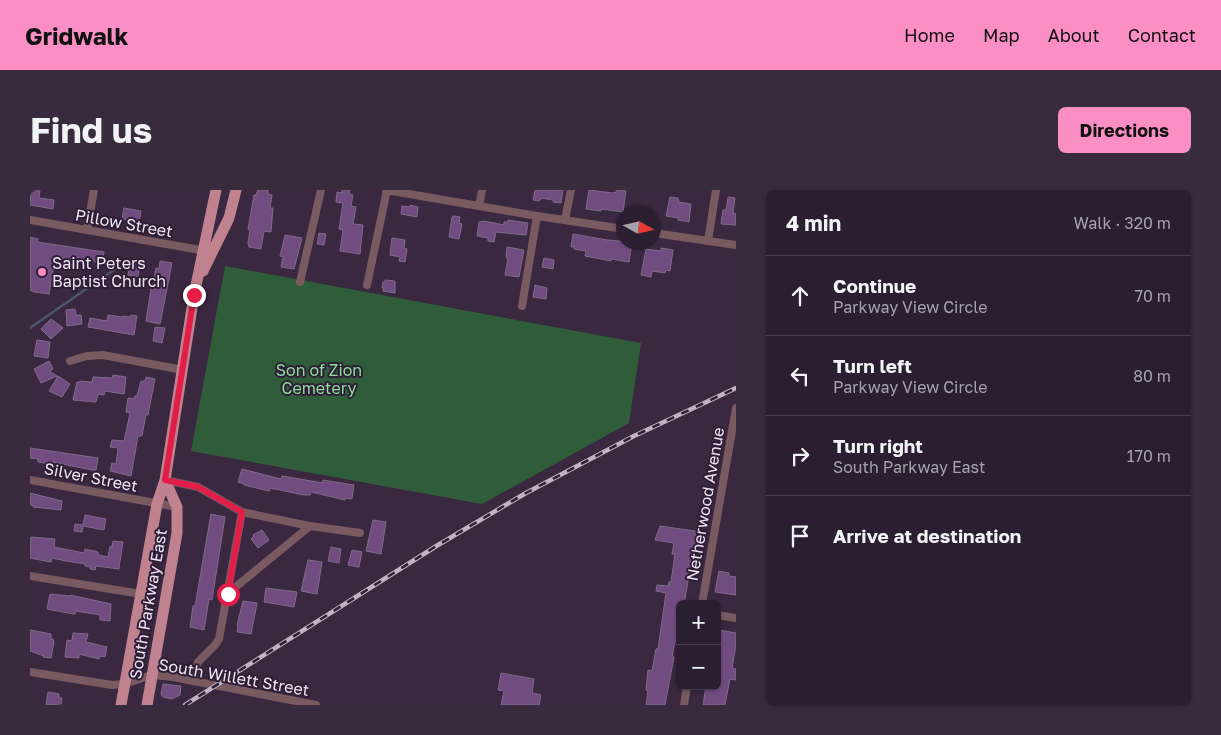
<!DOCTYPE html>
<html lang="en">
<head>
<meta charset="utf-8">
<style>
  :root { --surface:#2c1e31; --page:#382b3d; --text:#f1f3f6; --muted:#a6a2ab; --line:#483c4d; --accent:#fb8fc5 }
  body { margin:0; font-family:"Golos Text",sans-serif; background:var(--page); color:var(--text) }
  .controls { position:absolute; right:15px; bottom:15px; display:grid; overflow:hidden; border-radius:8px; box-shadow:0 1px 4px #0004 }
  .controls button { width:45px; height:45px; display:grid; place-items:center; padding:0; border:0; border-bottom:1px solid var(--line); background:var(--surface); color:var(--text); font:25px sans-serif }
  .compass { position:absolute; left:586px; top:15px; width:45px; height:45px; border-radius:50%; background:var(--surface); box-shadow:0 1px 4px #0004; rotate:98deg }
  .stop { position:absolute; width:15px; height:15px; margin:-11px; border:4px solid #e11d48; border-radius:50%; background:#fff }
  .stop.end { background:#e11d48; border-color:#fff; box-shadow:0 1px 5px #0008 }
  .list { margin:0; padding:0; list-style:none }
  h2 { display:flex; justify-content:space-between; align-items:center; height:65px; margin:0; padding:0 20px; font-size:21px }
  h2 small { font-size:16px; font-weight:400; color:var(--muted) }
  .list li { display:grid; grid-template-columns:32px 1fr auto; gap:15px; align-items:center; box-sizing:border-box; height:80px; padding:0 20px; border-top:1px solid var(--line) }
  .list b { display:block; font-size:19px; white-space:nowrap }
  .list p { margin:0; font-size:16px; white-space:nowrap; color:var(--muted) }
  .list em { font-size:16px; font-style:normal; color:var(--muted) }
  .icon { flex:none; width:28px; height:28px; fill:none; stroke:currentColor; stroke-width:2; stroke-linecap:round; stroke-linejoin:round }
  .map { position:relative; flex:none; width:706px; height:515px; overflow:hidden; border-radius:8px }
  header { display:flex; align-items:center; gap:30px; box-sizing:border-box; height:70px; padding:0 25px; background:var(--accent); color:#111 }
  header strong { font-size:24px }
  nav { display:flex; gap:28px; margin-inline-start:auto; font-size:18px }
  .intro { display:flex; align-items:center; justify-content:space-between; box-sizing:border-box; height:120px; padding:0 30px }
  h1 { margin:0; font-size:35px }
  .button { padding:12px 22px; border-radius:8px; background:var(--accent); color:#111; font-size:18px; font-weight:700 }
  main { display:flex; gap:30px; padding:0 30px }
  aside { flex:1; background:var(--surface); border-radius:8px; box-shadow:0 1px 4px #0004 }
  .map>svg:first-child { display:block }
  .green { fill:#2f5d39 }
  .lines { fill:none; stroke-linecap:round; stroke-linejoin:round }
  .stream { stroke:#49576c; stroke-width:2.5 }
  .building { fill:#714c81; stroke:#7f6b88 }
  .minor { stroke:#795a60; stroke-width:8 }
  .primary { stroke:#c18290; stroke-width:11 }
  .rail-casing { stroke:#bfb3c5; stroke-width:4.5 }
  .rail { stroke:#2f1e37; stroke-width:2.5; stroke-dasharray:8; stroke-linecap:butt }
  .route { stroke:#e11d48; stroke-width:6 }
  .poi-dot { fill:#fb8fc5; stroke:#2f1e37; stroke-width:2 }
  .labels { text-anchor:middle; stroke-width:4; stroke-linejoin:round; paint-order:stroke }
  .street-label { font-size:16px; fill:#efe4f4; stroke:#2f1e37 }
  .poi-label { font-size:16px; fill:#efe4f4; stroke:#2f1e37; text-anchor:start }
  .park-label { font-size:16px; fill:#8cde9b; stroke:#2f1e37 }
</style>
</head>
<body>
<header>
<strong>Gridwalk</strong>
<nav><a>Home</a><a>Map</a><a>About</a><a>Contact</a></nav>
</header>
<div class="intro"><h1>Find us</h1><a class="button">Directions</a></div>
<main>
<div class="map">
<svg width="706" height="515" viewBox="0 0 706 515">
  <rect width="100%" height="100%" fill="#3a2841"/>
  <path class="green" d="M 195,76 L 611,153 L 599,233 L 452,314 L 161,261 Z"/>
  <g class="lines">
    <path class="stream" d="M 0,138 L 85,79"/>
  </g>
  <path class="building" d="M 1,0 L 10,1 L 9,8 L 24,10 L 23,19 L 0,15 Z
    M 228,0 L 238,0 L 238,4 L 242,5 L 240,18 L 243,18 L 241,42 L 234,41 L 231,59 L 219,57 L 218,53 L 220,40 L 218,39 L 224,5 L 226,5 Z
    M 312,0 L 320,0 L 319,4 L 323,5 L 321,16 L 326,17 L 323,34 L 333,35 L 330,64 L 310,61 L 313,40 L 309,39 L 313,13 L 306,12 L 307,2 L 312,3 Z
    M 505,0 L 533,0 L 531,13 L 523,12 L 523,10 L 511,8 L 509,11 L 503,10 Z
    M 559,0 L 583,3 L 586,2 L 587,0 L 596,1 L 593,22 L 571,19 L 571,21 L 556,19 Z
    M 640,7 L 648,8 L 649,12 L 661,14 L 659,32 L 648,30 L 648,28 L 636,26 Z
    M 698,7 L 705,8 L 703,23 L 706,24 L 706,35 L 691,34 L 693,20 L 696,20 Z
    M 380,15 L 388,17 L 387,27 L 371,24 L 372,16 L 380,17 Z
    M 94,18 L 111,21 L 109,34 L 102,33 L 103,31 L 92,29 Z
    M 424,26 L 430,27 L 429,33 L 432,34 L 429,49 L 419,47 L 422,27 Z
    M 478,30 L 498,33 L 496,45 L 466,42 L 464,52 L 458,51 L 458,48 L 447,46 L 449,32 L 454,31 L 474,35 L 474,32 L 478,32 Z
    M 289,43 L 296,44 L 294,55 L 287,54 Z
    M 543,44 L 577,50 L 602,52 L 599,72 L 581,69 L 581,71 L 555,66 L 556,61 L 544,59 L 544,57 L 541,57 Z
    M 255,45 L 272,48 L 264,79 L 251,77 L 253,67 L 250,66 Z
    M 0,47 L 8,49 L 7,52 L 74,62 L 72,73 L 64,72 L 65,70 L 47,68 L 47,72 L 37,70 L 36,75 L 24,74 L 19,104 L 4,102 L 0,100 L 1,89 L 0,89 Z
    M 362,48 L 375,50 L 374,58 L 377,59 L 375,72 L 369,71 L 370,67 L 360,65 Z
    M 477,57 L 494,60 L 489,87 L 475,85 L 478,68 L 476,68 Z
    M 631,58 L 643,60 L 640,81 L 636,80 L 635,83 L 622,81 L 621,87 L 611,85 L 616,59 L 631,61 Z
    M 514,68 L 524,70 L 523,79 L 512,77 Z
    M 101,70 L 110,72 L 108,87 L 98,85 Z
    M 130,71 L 142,73 L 130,134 L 116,131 L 122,93 L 123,94 L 126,78 L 129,79 Z
    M 355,90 L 365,91 L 365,103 L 353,101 L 354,98 L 352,98 L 353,92 L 355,92 Z
    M 505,95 L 517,98 L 516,109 L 503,107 Z
    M 45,119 L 46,125 L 51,125 L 52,134 L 37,136 L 36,120 Z
    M 78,125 L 92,127 L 93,126 L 100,127 L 101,125 L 107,126 L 104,145 L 58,137 L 60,128 L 77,131 Z
    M 21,129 L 33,138 L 21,149 L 11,139 Z
    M 125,137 L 135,138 L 132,153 L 123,151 Z
    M 7,150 L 20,152 L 18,168 L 4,166 Z
    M 19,171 L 23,179 L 19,181 L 27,186 L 11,193 L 4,179 Z
    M 83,185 L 96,187 L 94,204 L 75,201 L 74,205 L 68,204 L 66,212 L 43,210 L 47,192 L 50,192 L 50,191 L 62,192 L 63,187 L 82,188 Z
    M 28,186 L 40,194 L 32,207 L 19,201 Z
    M 116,187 L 125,189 L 118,225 L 116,225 L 112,246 L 108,246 L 101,286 L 80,281 L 82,273 L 86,274 L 88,258 L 80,257 L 82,250 L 94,251 L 100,223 L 96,222 L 98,208 L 104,209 L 105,206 L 107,206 L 111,191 L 115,191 Z
    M 0,258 L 68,268 L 66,280 L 62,280 L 22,272 L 21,274 L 8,272 L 8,269 L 0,268 Z
    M 212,279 L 251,289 L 252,286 L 293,293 L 293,290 L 324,295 L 322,309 L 315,308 L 315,310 L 281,302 L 280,305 L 274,305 L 240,298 L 239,301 L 214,295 L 214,294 L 208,292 Z
    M 0,303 L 32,311 L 31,320 L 3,317 L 3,315 L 0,315 Z
    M 181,324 L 195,327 L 182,410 L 179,409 L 174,440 L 160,437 L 163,416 L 165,416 Z
    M 55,325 L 76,329 L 74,340 L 53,336 L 52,342 L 44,341 L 45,334 L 53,335 Z
    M 343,330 L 356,332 L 351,364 L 336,361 Z
    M 630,336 L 665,341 L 666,346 L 654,414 L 650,414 L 650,436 L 647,452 L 645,452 L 642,467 L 644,467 L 635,515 L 616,515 L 618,501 L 616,500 L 618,480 L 622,481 L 625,464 L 626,459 L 628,459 L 636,403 L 626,401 L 627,395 L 638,396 L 639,392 L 641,392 L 645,364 L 642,364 L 644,353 L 625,350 Z
    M 232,340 L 239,350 L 228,358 L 221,349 L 224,346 L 223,345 Z
    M 1,347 L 25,349 L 24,357 L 54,363 L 55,359 L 64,361 L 68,362 L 68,365 L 78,367 L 80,356 L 82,357 L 83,351 L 93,352 L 89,378 L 89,379 L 66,376 L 65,380 L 60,379 L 60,377 L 55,376 L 55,374 L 36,371 L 22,368 L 21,372 L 0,368 Z
    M 301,357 L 311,359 L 309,373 L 298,371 Z
    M 322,360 L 332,362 L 329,377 L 318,375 Z
    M 278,370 L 292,372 L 287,404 L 271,401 Z
    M 689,381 L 699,383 L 699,386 L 706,387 L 706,405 L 685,402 Z
    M 236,398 L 267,402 L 264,417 L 234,412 Z
    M 20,404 L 40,406 L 40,405 L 81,414 L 80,431 L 70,430 L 70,425 L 46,421 L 45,424 L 43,424 L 17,419 Z
    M 213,411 L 227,413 L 221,444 L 207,442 L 208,436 L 207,435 Z
    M 0,440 L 21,444 L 21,449 L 23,449 L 24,452 L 21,468 L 13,467 L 14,466 L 0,461 Z
    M 690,440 L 706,443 L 706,455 L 702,478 L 706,479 L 706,490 L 700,489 L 695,515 L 673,515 L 676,496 L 687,496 L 687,443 L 690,443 Z
    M 43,443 L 58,444 L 56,452 L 77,457 L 75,467 L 70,466 L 69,469 L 49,464 L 49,468 L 35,467 L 37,450 L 42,451 Z
    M 471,483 L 504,489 L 502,503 L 511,505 L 509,515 L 471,515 L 474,501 L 468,500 Z
    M 133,494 L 151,496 L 150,505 L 142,509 L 133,507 L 131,504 Z
    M 18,502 L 29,504 L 29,508 L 32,508 L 31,514 L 16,515 Z"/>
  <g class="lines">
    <path class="minor" d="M 356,0 L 507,26 L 594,39
      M 449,16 L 452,0
      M 0,30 L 176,61
      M 535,30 L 541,0
      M 57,40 L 64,0
      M 624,43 L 706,55
      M 678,51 L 686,0
      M 270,92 L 291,0
      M 337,95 L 357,0
      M 492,116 L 507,26
      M 40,171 L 57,166 L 73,165 L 153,180
      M 0,290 L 147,317
      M 135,290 L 168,297 L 212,322
      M 0,386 L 111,404
      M 197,404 L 280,336
      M 672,414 L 706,218
      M 687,425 L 706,428
      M 0,482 L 82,495 L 94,494 L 122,485 L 143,487 L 286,515
      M 162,491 L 168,472 L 185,455 L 189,449 L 212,322 L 280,336 L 330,343
      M 654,515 L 657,496"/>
    <path class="primary" d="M 173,81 L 199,28 L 206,0
      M 91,515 L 127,314 L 135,290 L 164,105 L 186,0
      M 117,515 L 147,343 L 147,317 L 135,290"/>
    <defs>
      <path id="rail" d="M 155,515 L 408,355 L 496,303 L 604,246 L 706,198"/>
    </defs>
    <use href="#rail" class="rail-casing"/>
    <use href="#rail" class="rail"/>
  </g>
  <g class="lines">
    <path class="route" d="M 164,105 L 135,290 L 168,297 L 212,322 L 198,404"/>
  </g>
  <circle class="poi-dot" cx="12" cy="82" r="5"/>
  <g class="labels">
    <g class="street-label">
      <text transform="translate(94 33) rotate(10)" y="6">Pillow Street</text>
      <text transform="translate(61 287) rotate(11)" y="6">Silver Street</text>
      <text transform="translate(675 314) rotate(-80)" y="6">Netherwood Avenue</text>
      <text transform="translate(118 414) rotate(-80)" y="6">South Parkway East</text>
      <text transform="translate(204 487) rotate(10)" y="6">South Willett Street</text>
    </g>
    <g class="poi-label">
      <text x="22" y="79">Saint Peters<tspan x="22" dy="18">Baptist Church</tspan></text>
    </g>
    <g class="park-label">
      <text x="289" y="186">Son of Zion<tspan x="289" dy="18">Cemetery</tspan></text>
    </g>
  </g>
</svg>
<div class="controls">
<button>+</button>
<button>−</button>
</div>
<svg class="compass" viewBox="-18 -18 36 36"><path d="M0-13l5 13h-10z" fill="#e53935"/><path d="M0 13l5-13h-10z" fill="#a6a2ab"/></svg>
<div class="stop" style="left:198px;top:404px"></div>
<div class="stop end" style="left:164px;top:105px"></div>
</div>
<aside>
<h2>4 min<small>Walk · 320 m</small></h2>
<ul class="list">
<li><svg class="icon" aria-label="ahead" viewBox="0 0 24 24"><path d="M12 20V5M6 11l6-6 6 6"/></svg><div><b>Continue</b><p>Parkway View Circle</p></div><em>70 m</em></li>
<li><svg class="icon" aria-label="left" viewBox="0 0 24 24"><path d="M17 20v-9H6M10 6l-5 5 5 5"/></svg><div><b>Turn left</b><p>Parkway View Circle</p></div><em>80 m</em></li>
<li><svg class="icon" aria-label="right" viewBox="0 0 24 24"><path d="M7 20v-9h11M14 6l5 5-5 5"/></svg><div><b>Turn right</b><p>South Parkway East</p></div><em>170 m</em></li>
<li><svg class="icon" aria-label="arrive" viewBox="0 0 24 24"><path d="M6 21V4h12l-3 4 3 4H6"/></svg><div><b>Arrive at destination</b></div></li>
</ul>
</aside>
</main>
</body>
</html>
